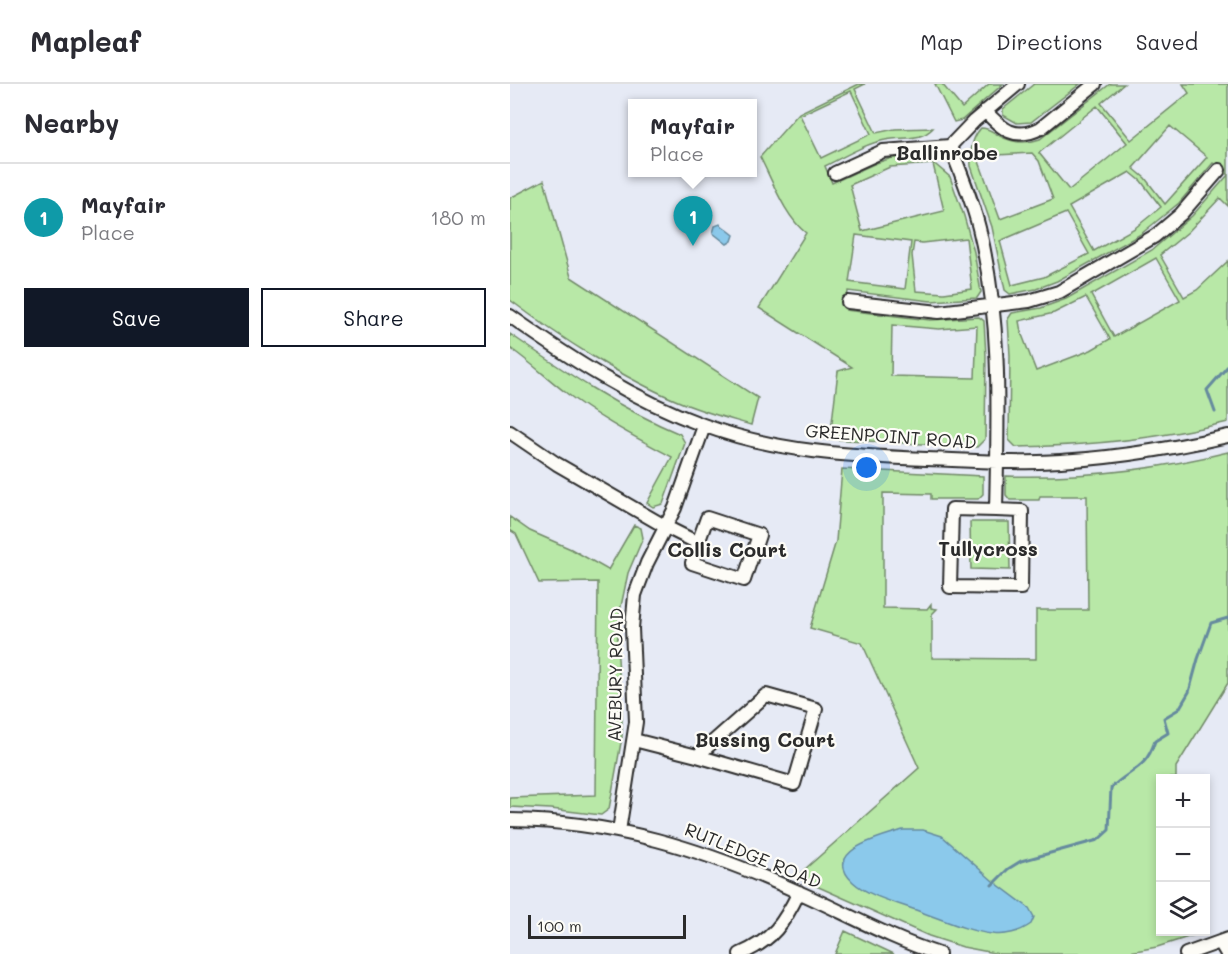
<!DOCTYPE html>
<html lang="en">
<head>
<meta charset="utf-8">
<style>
  :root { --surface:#fff; --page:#f2f2f3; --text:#2b2b33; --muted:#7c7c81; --line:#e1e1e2; --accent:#111827 }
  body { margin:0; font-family:Mali,sans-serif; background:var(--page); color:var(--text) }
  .controls { position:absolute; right:18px; bottom:18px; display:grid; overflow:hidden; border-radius:0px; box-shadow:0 3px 9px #0003 }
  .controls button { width:54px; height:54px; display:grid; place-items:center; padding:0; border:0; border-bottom:2px solid var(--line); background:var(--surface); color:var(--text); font:30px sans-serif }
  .scale { position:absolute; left:18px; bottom:15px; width:158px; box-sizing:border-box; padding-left:6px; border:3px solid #2b2b2b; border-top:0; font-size:16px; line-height:21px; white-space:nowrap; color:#2b2b2b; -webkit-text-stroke:4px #fdfcf7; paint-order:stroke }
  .you { position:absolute; left:357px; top:384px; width:21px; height:21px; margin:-15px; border:4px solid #fff; border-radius:50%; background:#1a73e8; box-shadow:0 0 0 9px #1a73e833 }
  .badge { display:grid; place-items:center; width:39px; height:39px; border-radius:50%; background:var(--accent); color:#fff; font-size:20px; font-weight:700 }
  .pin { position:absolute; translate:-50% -50px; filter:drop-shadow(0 2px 3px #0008) }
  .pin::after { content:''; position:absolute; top:32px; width:21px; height:18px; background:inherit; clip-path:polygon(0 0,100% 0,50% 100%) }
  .popup { position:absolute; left:118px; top:15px; width:129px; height:78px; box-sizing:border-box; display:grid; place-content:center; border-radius:0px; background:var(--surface); filter:drop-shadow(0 2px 4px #0005); font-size:20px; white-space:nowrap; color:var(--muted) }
  .popup b { font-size:22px; color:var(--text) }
  .popup::after { content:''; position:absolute; left:50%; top:100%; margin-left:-12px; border:12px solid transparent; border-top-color:var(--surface) }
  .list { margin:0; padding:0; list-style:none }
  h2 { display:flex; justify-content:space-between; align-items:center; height:78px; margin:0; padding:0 24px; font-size:26px }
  h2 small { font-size:20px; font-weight:400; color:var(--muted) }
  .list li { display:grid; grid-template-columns:39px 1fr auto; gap:18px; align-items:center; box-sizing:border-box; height:108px; padding:0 24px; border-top:2px solid var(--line) }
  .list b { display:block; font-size:22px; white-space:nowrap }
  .list p { margin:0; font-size:20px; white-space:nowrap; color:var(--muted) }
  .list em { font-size:20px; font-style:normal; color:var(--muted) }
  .actions { display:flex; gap:12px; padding:18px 24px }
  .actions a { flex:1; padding:14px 0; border:2px solid var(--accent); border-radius:0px; text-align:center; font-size:21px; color:var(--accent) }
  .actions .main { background:var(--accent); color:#fff }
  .icon { flex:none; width:33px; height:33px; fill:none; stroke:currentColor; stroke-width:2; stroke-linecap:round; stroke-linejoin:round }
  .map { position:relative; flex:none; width:718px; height:870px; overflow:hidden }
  header { display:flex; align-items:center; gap:36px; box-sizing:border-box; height:84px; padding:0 30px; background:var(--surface); border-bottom:2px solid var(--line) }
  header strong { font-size:28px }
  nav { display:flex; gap:33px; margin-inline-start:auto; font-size:21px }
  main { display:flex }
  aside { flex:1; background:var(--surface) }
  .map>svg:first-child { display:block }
  .green { fill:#b8e8a7; stroke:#728a69; stroke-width:1.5; fill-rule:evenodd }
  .water { fill:#8bc9eb; stroke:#658a9e; stroke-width:1.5 }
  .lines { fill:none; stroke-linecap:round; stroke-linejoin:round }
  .stream { stroke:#658a9e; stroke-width:3 }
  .street-casing { stroke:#2b2b2b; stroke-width:16 }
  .street { stroke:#fdfcf7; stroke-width:12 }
  .labels { text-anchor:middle; stroke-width:4.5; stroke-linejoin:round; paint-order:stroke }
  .street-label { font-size:18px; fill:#2b2b2b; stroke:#fdfcf7 }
  .neighbourhood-label { font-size:20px; font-weight:bold; fill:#2b2b2b; stroke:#fdfcf7 }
</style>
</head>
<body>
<header>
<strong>Mapleaf</strong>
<nav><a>Map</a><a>Directions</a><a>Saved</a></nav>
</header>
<main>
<aside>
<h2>Nearby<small></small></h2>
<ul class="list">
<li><span class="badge" style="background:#0f9aa8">1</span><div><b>Mayfair</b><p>Place</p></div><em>180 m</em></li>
</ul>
<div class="actions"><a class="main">Save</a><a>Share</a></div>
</aside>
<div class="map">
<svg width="718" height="870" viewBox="0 0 718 870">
  <rect width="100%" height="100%" fill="#e6eaf5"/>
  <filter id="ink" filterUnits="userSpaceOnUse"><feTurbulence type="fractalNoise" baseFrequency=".0167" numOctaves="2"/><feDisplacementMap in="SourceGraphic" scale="12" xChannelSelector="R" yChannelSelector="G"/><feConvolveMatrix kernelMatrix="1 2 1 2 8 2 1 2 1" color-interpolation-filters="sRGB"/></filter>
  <g filter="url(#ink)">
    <path class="green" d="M 349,0 L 355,0 L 345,5 L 366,49 L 385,45 L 423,44 C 410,58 392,52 375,56 C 354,60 334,73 315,82 L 322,99 L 366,79 L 382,74 L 413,72 L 420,76 L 440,93 L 454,132 L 464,168 L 471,208 L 467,214 L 421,217 L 338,207 L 336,226 L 420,236 L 469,233 L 474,237 L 476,272 L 475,355 L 467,363 L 320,355 L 328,287 L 342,283 L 249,224 L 296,149 C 274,131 263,98 250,73 L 289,29 ZM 341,7 L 361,50 L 311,74 L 290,31 ZM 423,80 L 434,127 L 352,147 L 340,101 L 380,83 ZM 346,151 L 401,158 L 395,205 L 339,198 ZM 456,154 L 462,205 L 434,209 L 406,207 L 402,171 L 404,158 L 412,159 ZM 382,241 L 429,245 L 467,242 L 465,294 L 381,292 Z
      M 425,0 L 432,0 L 452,24 L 479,0 L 493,0 L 452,36 L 444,38 Z
      M 524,0 L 570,0 L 521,38 L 507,39 L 493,31 L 493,25 Z
      M 600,0 L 614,0 L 591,19 L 621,56 L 679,9 L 673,0 L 718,0 L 718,91 L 703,79 L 669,119 L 631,150 L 547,197 L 526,205 L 500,210 L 495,206 L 482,143 L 461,82 C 460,68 462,53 471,44 C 479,44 483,48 490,52 C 503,59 516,60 530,55 ZM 587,22 L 617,59 L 559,106 L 529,69 ZM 660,42 L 697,73 L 655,120 L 635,94 L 623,84 ZM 522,69 L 529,77 L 543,115 L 490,135 L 467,72 ZM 620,88 L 631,97 L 651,123 L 625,144 L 584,167 L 559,123 ZM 556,129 L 579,170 L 534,193 L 502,201 L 490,157 Z
      M 718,91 L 718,122 L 710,114 L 678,148 L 650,171 L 674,213 L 687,206 L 718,177 L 718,338 C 648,355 578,362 506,363 L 499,356 L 500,272 L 498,235 L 502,229 L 531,224 L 556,215 L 642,166 L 682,132 ZM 646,174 L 670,216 L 604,253 L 581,211 ZM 576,213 L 600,255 L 581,266 L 526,287 L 511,248 L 509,237 L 544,229 Z
      M 34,96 L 61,193 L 248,314 L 241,341 C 217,334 193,328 170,318 C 114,295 49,253 0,216 L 0,114 Z
      M 0,250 C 54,287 110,325 170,350 L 175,359 L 153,420 L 143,423 L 137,419 L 162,373 C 125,353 88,334 55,308 C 36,293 20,278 0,264 Z
      M 718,368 L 718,599 L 666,683 L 666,694 L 650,694 L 650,848 L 691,848 L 691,849 L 647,863 L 609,870 L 489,870 L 453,863 L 419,852 L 286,793 L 409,684 L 352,559 L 300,544 L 326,457 L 332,385 L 473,392 L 473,410 L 468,415 L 421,415 L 421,410 L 373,409 L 373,524 L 417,525 L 421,520 L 421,524 L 427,525 L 422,530 L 422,574 L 526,575 L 526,526 L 578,526 L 577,412 L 530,412 L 529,416 L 500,416 L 496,411 L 496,392 C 571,394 646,386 718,368 Z
      M 0,433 L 20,447 L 61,465 L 98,486 L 124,441 L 131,444 L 133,454 L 118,489 L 110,527 L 107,561 L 112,630 L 112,653 L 99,725 L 91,731 L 41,725 L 0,723 L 0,714 L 86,711 L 88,498 L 29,499 L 6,450 L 0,446 Z
      M 460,438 L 499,438 L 500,486 L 461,485 Z
      M 335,847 L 384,870 L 325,870 Z"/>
    <path class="water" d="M 210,140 L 224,151 L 222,157 L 217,160 L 203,149 L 205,142 Z
      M 393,746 L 413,746 L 432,752 L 483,797 L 519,824 L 524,833 L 521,840 C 510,848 495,852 482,850 C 457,847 434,836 411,828 C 391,820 359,813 343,798 C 310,767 373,752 393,746 Z"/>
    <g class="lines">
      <path class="stream" d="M 705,328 L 697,306 L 718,282
        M 482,801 L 498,785 L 511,777 L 588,756 L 599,746 L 601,704 C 621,684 635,687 645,657 L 658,649 L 654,634 L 669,625 L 679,608 L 688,575 L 701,539 L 718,534"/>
      <defs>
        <path id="street" d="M 475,27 C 493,46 505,57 531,44 L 585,0
          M 440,62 C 451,89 462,116 469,144 C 492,237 488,331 486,426 L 442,425 L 440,503 L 511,504 L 512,427 L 486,426
          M 440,62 L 464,37 L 508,0
          M 325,89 L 373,67 L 440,62
          M 338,218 L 429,228 L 519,217 L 549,208 L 645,152 L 671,130 L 709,86
          M 0,232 C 61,275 122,315 193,341 C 265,368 340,372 416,375 C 454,376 492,379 529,378 C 593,376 656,366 718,352
          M 0,348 L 47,380 L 156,443 L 188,459 L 182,479 L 234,496 L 249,451 L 197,434 L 188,459
          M 124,656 L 187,672 L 284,700 L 306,625 L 256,611 L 187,672
          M 0,736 C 104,737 193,765 286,807 C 334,828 379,854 429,870
          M 109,747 L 126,638 L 122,544 L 125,511 L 137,479 L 165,424 L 194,342
          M 710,858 L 717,870
          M 230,870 C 263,856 274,839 289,808
          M 676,870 L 718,855"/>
      </defs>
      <use href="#street" class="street-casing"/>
      <use href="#street" class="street"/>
    </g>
  </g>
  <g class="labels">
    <g class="street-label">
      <text transform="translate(381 353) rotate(4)" y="6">GREENPOINT ROAD</text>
      <text transform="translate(106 591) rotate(-89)" y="6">AVEBURY ROAD</text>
      <text transform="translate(243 772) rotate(22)" y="6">RUTLEDGE ROAD</text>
    </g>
    <g class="neighbourhood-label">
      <text x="437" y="76">Ballinrobe</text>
      <text x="478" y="472">Tullycross</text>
      <text x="217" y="473">Collis Court</text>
      <text x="255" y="663">Bussing Court</text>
    </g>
  </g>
</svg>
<div class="controls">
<button>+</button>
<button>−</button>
<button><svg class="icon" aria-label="layers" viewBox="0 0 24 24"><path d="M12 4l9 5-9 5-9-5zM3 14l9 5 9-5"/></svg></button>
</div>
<div class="scale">100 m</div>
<div class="you"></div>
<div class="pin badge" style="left:183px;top:162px;background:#0f9aa8">1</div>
<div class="popup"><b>Mayfair</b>Place</div>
</div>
</main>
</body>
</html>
